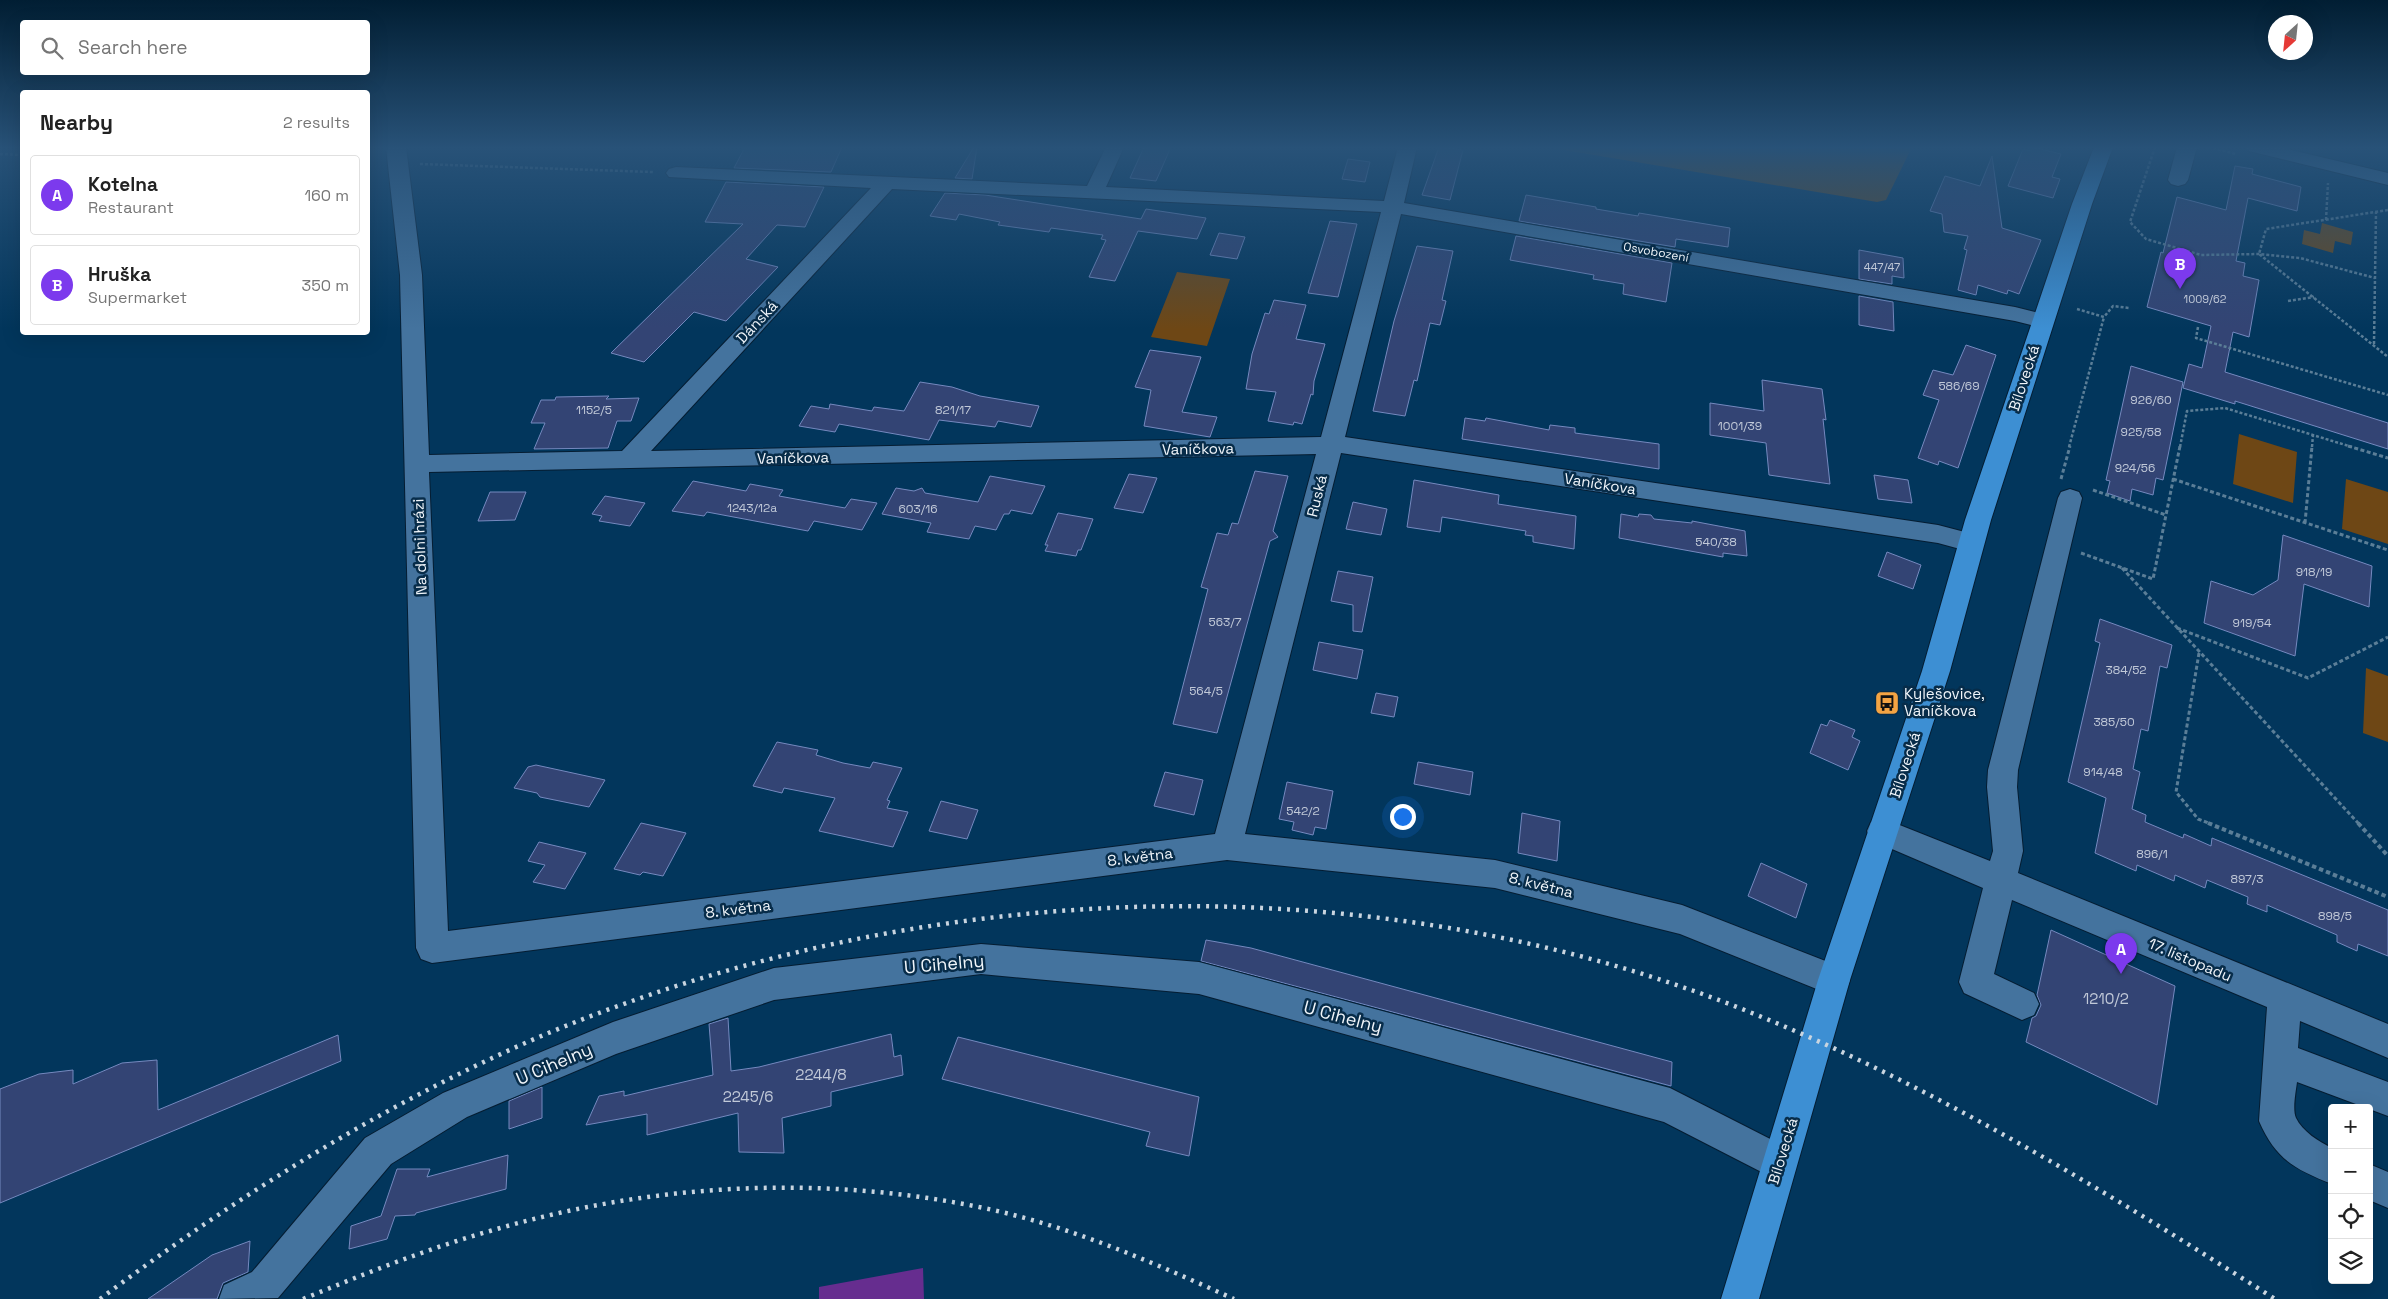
<!DOCTYPE html>
<html lang="en">
<head>
<meta charset="utf-8">
<style>
  :root { --surface:#fff; --page:#f6f6f6; --text:#222; --muted:#767676; --line:#e0e0e0; --accent:#7c3aed }
  body { margin:0; font-family:"Space Grotesk",sans-serif; background:var(--page); color:var(--text) }
  .controls { position:absolute; right:15px; bottom:15px; display:grid; overflow:hidden; border-radius:5px; box-shadow:0 5px 20px #0002 }
  .controls button { width:45px; height:45px; display:grid; place-items:center; padding:0; border:0; border-bottom:1px solid var(--line); background:var(--surface); color:var(--text); font:25px sans-serif }
  .compass { position:absolute; left:2268px; top:15px; width:45px; height:45px; border-radius:50%; background:var(--surface); box-shadow:0 5px 20px #0002; rotate:207deg }
  .you { position:absolute; left:1402px; top:816px; width:18px; height:18px; margin:-12px; border:4px solid #fff; border-radius:50%; background:#1a73e8; box-shadow:0 0 0 8px #1a73e833 }
  .badge { display:grid; place-items:center; width:32px; height:32px; border-radius:50%; background:var(--accent); color:#fff; font-size:16px; font-weight:700 }
  .pin { position:absolute; translate:-50% -41px; filter:drop-shadow(0 1px 2px #0008) }
  .pin::after { content:''; position:absolute; top:26px; width:18px; height:15px; background:inherit; clip-path:polygon(0 0,100% 0,50% 100%) }
  .list { margin:0; padding:0; list-style:none }
  h2 { display:flex; justify-content:space-between; align-items:center; height:65px; margin:0; padding:0 20px; font-size:21px }
  h2 small { font-size:16px; font-weight:400; color:var(--muted) }
  .list li { display:grid; grid-template-columns:32px 1fr auto; gap:15px; align-items:center; box-sizing:border-box; height:80px; margin:0 10px 10px; padding:0 10px; border:1px solid var(--line); border-radius:5px }
  .list b { display:block; font-size:19px; white-space:nowrap }
  .list p { margin:0; font-size:16px; white-space:nowrap; color:var(--muted) }
  .list em { font-size:16px; font-style:normal; color:var(--muted) }
  .icon { flex:none; width:28px; height:28px; fill:none; stroke:currentColor; stroke-width:2; stroke-linecap:round; stroke-linejoin:round }
  .map { position:relative; flex:none; width:2388px; height:1299px; overflow:hidden }
  .search { position:absolute; background:var(--surface); box-shadow:0 5px 20px #0002; left:20px; top:20px; width:350px; height:55px; display:flex; align-items:center; gap:12px; box-sizing:border-box; padding:0 18px; border-radius:5px; color:var(--muted); font-size:19px }
  .panel { position:absolute; background:var(--surface); box-shadow:0 5px 20px #0002; left:20px; top:90px; width:350px; height:245px; border-radius:5px }
  .map>svg:first-child { display:block }
  .green { fill:#6e4715 }
  .water { fill:#662d8f }
  .building { fill:#334474; stroke:#7589bf }
  .lines { fill:none; stroke-linecap:round; stroke-linejoin:round }
  .minor-casing { stroke:#051d32; stroke-width:2 }
  .major-casing { stroke:#051d32; stroke-width:2 }
  .path-far2 { stroke:#5b7e97; stroke-width:2.5; stroke-dasharray:3 2; stroke-linecap:butt }
  .path-far1 { stroke:#5b7e97; stroke-width:3; stroke-dasharray:4 2.5; stroke-linecap:butt }
  .path { stroke:#5b7e97; stroke-width:4; stroke-dasharray:4.5 3; stroke-linecap:butt }
  .minor { fill:#44739e; fill-rule:evenodd }
  .major { fill:#3d8fd3; fill-rule:evenodd }
  .rail { stroke:#c9d5e0; stroke-width:4.5; stroke-dasharray:3 6; stroke-linecap:butt }
  .labels { text-anchor:middle; stroke-width:5; stroke-linejoin:round; paint-order:stroke }
  .far-number-label { font-size:11px; fill:#c1c9d8 }
  .far-street-label { font-size:12px; fill:#f0f5fa; stroke:#072c49 }
  .number-label { font-size:12px; fill:#c1c9d8 }
  .street-label { font-size:15px; fill:#f0f5fa; stroke:#072c49 }
  .poi-label { font-size:15px; fill:#f0f5fa; stroke:#072c49; text-anchor:start }
  .near-number-label { font-size:15px; fill:#c1c9d8 }
  .near-street-label { font-size:18px; fill:#f0f5fa; stroke:#072c49 }
</style>
</head>
<body>
<div class="map">
<svg width="2388" height="1299" viewBox="0 0 2388 1299">
  <rect width="100%" height="100%" fill="#02365c"/>
  <path class="green" d="M 1546,147 L 1912,147 L 1886,200 L 1877,202 Z
    M 2322,223 L 2353,232 L 2351,245 L 2335,241 L 2333,253 L 2302,244 L 2304,230 L 2320,234 Z
    M 1177,272 L 1230,279 L 1207,346 L 1151,337 Z
    M 2239,434 L 2297,452 L 2293,503 L 2233,484 Z
    M 2346,479 L 2388,492 L 2388,544 L 2342,529 Z
    M 2366,668 L 2388,676 L 2388,742 L 2363,733 Z"/>
  <path class="water" d="M 923,1268 L 924,1299 L 819,1299 L 819,1287 Z"/>
  <path class="building" d="M 745,147 L 842,147 L 831,172 L 734,168 Z
    M 974,147 L 977,147 L 972,179 L 955,178 Z
    M 1144,147 L 1171,147 L 1156,181 L 1130,178 Z
    M 1439,147 L 1463,150 L 1450,200 L 1422,195 Z
    M 2032,147 L 2061,154 L 2052,177 L 2060,179 L 2053,198 L 2008,186 L 2023,149 L 2030,151 Z
    M 1992,156 L 2002,228 L 2041,240 L 2019,294 L 2008,290 L 2007,294 L 1978,285 L 1976,295 L 1958,290 L 1967,250 L 1964,249 L 1968,236 L 1944,232 L 1942,214 L 1930,211 L 1945,176 L 1980,186 Z
    M 1348,159 L 1370,162 L 1365,182 L 1342,179 Z
    M 2235,166 L 2253,169 L 2252,174 L 2301,187 L 2297,211 L 2248,198 L 2236,261 L 2245,263 L 2243,276 L 2259,280 L 2249,337 L 2233,332 L 2225,372 L 2388,423 L 2388,449 L 2235,401 L 2235,404 L 2183,388 L 2189,364 L 2202,368 L 2211,326 L 2147,307 L 2161,252 L 2163,253 L 2177,197 L 2226,210 Z
    M 726,182 L 824,187 L 805,227 L 777,225 L 746,259 L 778,267 L 726,321 L 694,312 L 644,362 L 611,353 L 743,224 L 705,222 Z
    M 945,193 L 985,195 L 1141,219 L 1146,209 L 1206,218 L 1197,239 L 1138,231 L 1115,281 L 1089,277 L 1106,240 L 1101,239 L 1103,235 L 1051,228 L 1049,232 L 998,225 L 1000,222 L 959,214 L 956,220 L 930,216 Z
    M 1526,195 L 1596,207 L 1596,209 L 1638,216 L 1639,213 L 1730,228 L 1728,247 L 1676,239 L 1675,247 L 1519,221 Z
    M 1330,221 L 1357,224 L 1338,297 L 1308,293 Z
    M 1219,233 L 1245,237 L 1237,259 L 1210,255 Z
    M 1516,236 L 1672,263 L 1666,302 L 1623,294 L 1624,284 L 1593,279 L 1594,275 L 1510,260 Z
    M 1417,246 L 1453,251 L 1442,300 L 1446,301 L 1440,325 L 1430,323 L 1417,381 L 1414,380 L 1405,416 L 1373,411 L 1394,321 Z
    M 1859,250 L 1903,258 L 1904,278 L 1892,276 L 1892,284 L 1859,279 Z
    M 1859,296 L 1893,302 L 1894,331 L 1859,325 Z
    M 1274,300 L 1306,305 L 1296,339 L 1325,344 L 1314,381 L 1313,395 L 1311,394 L 1302,424 L 1294,422 L 1293,425 L 1268,421 L 1276,392 L 1246,389 L 1252,354 L 1265,313 L 1269,314 Z
    M 1966,345 L 1996,355 L 1958,468 L 1939,461 L 1938,465 L 1918,458 L 1939,400 L 1923,395 L 1933,370 L 1953,375 Z
    M 1150,350 L 1201,357 L 1182,412 L 1217,417 L 1210,437 L 1144,426 L 1151,390 L 1135,387 Z
    M 2131,366 L 2183,382 L 2163,480 L 2156,478 L 2153,495 L 2132,489 L 2130,501 L 2107,493 L 2110,481 L 2106,480 Z
    M 1762,380 L 1822,389 L 1826,420 L 1823,419 L 1830,484 L 1769,475 L 1766,443 L 1710,435 L 1710,403 L 1764,411 Z
    M 920,382 L 952,387 L 980,396 L 1039,406 L 1031,427 L 998,421 L 995,427 L 939,420 L 929,440 L 839,424 L 835,432 L 799,426 L 811,406 L 829,409 L 830,404 L 872,411 L 874,407 L 904,411 Z
    M 609,396 L 606,399 L 639,398 L 631,421 L 617,421 L 608,448 L 534,449 L 545,423 L 531,423 L 541,400 L 555,400 L 556,397 Z
    M 1465,418 L 1485,421 L 1486,418 L 1549,430 L 1550,425 L 1575,428 L 1575,433 L 1659,444 L 1659,469 L 1462,439 Z
    M 1255,471 L 1288,476 L 1273,531 L 1278,537 L 1270,541 L 1217,733 L 1173,724 L 1208,589 L 1201,587 L 1217,533 L 1228,535 L 1232,523 L 1238,524 Z
    M 1129,474 L 1157,478 L 1143,513 L 1114,508 Z
    M 1874,475 L 1908,480 L 1912,503 L 1878,499 Z
    M 990,476 L 1045,486 L 1032,514 L 1011,510 L 1009,514 L 1004,514 L 996,530 L 975,526 L 969,539 L 927,532 L 931,523 L 882,514 L 896,488 L 914,491 L 922,488 L 925,493 L 978,502 Z
    M 1414,480 L 1499,495 L 1498,504 L 1576,516 L 1574,549 L 1533,542 L 1533,536 L 1525,535 L 1526,531 L 1442,517 L 1440,532 L 1407,527 Z
    M 693,481 L 746,491 L 750,484 L 783,490 L 779,496 L 845,508 L 851,499 L 877,503 L 862,530 L 814,521 L 808,531 L 707,512 L 704,516 L 672,511 Z
    M 490,492 L 526,492 L 515,520 L 478,521 Z
    M 605,496 L 645,503 L 630,526 L 599,521 L 602,516 L 592,514 Z
    M 1353,502 L 1387,509 L 1381,535 L 1346,529 Z
    M 1058,513 L 1093,519 L 1081,550 L 1078,550 L 1076,556 L 1045,551 L 1048,545 L 1045,545 Z
    M 1621,514 L 1638,517 L 1639,514 L 1651,515 L 1654,519 L 1692,523 L 1692,521 L 1745,531 L 1747,556 L 1723,553 L 1723,557 L 1619,538 Z
    M 2283,535 L 2372,566 L 2369,607 L 2304,584 L 2295,656 L 2204,623 L 2211,581 L 2253,595 L 2278,580 Z
    M 1887,552 L 1921,565 L 1913,589 L 1878,576 Z
    M 1338,571 L 1373,577 L 1362,632 L 1353,631 L 1353,605 L 1331,601 Z
    M 2100,619 L 2172,645 L 2167,668 L 2160,666 L 2148,731 L 2141,729 L 2133,769 L 2140,772 L 2132,809 L 2146,815 L 2145,822 L 2183,838 L 2184,834 L 2211,846 L 2212,838 L 2388,910 L 2388,956 L 2358,944 L 2357,951 L 2337,942 L 2337,935 L 2267,905 L 2267,912 L 2247,904 L 2248,897 L 2207,880 L 2205,888 L 2175,875 L 2174,881 L 2137,865 L 2136,871 L 2095,853 L 2106,798 L 2068,782 L 2100,643 L 2095,641 Z
    M 1319,642 L 1363,650 L 1357,679 L 1313,670 Z
    M 1376,693 L 1398,697 L 1394,717 L 1371,713 Z
    M 1830,720 L 1855,730 L 1852,737 L 1860,741 L 1848,770 L 1810,753 L 1821,724 L 1827,726 Z
    M 777,742 L 818,750 L 816,755 L 843,763 L 870,768 L 873,762 L 902,768 L 887,800 L 890,801 L 887,808 L 908,812 L 893,847 L 819,831 L 835,798 L 784,788 L 782,793 L 753,786 Z
    M 1418,762 L 1473,772 L 1470,795 L 1414,784 Z
    M 536,765 L 605,780 L 589,807 L 540,797 L 537,793 L 514,788 L 528,767 Z
    M 1165,772 L 1203,780 L 1194,815 L 1154,806 Z
    M 1287,782 L 1333,791 L 1326,829 L 1315,827 L 1313,835 L 1292,830 L 1294,822 L 1279,819 Z
    M 941,801 L 978,810 L 967,839 L 929,831 Z
    M 1522,813 L 1560,821 L 1557,861 L 1518,853 Z
    M 641,823 L 686,833 L 663,876 L 643,872 L 640,875 L 614,869 Z
    M 539,842 L 586,853 L 565,889 L 533,882 L 545,865 L 528,861 Z
    M 1761,863 L 1807,884 L 1796,918 L 1748,896 Z
    M 2051,930 L 2175,986 L 2157,1105 L 2026,1042 L 2032,1018 L 2036,1016 L 2041,1005 L 2037,995 Z
    M 1206,940 L 1251,948 L 1672,1062 L 1671,1086 L 1201,961 Z
    M 728,1018 L 731,1071 L 759,1067 L 891,1034 L 894,1057 L 901,1055 L 903,1075 L 831,1092 L 831,1106 L 782,1118 L 784,1153 L 739,1152 L 738,1113 L 647,1135 L 647,1114 L 586,1125 L 599,1096 L 624,1091 L 624,1096 L 713,1075 L 709,1024 Z
    M 338,1035 L 341,1061 L 0,1203 L 0,1089 L 39,1074 L 73,1070 L 73,1084 L 122,1063 L 157,1060 L 158,1110 Z
    M 958,1037 L 1199,1097 L 1189,1156 L 1146,1146 L 1150,1132 L 942,1079 Z
    M 542,1087 L 542,1118 L 509,1129 L 509,1101 Z
    M 508,1155 L 506,1189 L 416,1213 L 415,1215 L 395,1216 L 387,1239 L 349,1249 L 351,1226 L 381,1216 L 397,1169 L 430,1169 L 427,1177 Z
    M 250,1241 L 248,1272 L 223,1283 L 217,1299 L 148,1299 L 212,1255 Z"/>
  <g class="lines">
    <defs>
      <path id="minor" d="M 386,147 L 406,147 L 422,275 L 429,455 L 622,451 L 871,188 L 669,177 L 666,173 L 669,169 L 676,167 L 1087,186 L 1106,147 L 1124,147 L 1106,187 L 1384,201 L 1398,147 L 1417,147 L 1404,203 L 2015,307 L 2051,316 L 2054,321 L 2051,326 L 2043,328 L 2015,321 L 1401,214 L 1345,437 L 1938,525 L 1980,536 L 1984,543 L 1980,550 L 1971,552 L 1938,543 L 1341,453 L 1245,834 L 1495,860 L 1682,905 L 1846,969 L 1850,980 L 1846,991 L 1834,996 L 1680,934 L 1495,888 L 1227,860 L 432,963 L 421,959 L 416,948 L 400,275 ZM 892,189 L 1381,212 L 1321,437 L 651,451 ZM 1316,454 L 1215,834 L 448,931 L 429,472 Z
        M 2177,147 L 2197,147 L 2188,180 L 2185,184 L 2178,186 L 2171,184 L 2168,180 Z
        M 2246,147 L 2279,147 L 2388,173 L 2388,185 L 2249,151 Z
        M 2070,489 L 2079,492 L 2082,498 L 2018,770 L 2017,787 L 2023,851 L 2018,873 L 2388,1024 L 2388,1058 L 2300,1021 L 2298,1048 L 2388,1082 L 2388,1116 L 2297,1082 C 2296,1091 2292,1109 2296,1118 C 2302,1131 2319,1142 2332,1148 L 2332,1184 C 2295,1169 2276,1160 2259,1121 L 2267,1007 L 2012,900 L 1994,974 L 2034,993 L 2039,1004 L 2034,1015 L 2022,1020 L 1964,993 L 1959,982 L 1983,888 L 1871,840 L 1867,831 L 1871,822 L 1882,818 L 1990,861 L 1993,851 L 1987,787 L 1988,770 L 2058,498 L 2061,492 Z
        M 981,944 L 1199,962 L 1670,1088 L 1792,1150 L 1797,1163 L 1792,1176 L 1779,1181 L 1664,1122 L 1199,994 L 981,974 L 774,1000 L 616,1054 L 467,1117 L 391,1164 L 278,1298 L 219,1299 L 224,1285 L 252,1272 L 365,1138 L 443,1093 L 613,1022 L 774,968 Z
        M 2369,1164 L 2388,1172 L 2388,1208 L 2369,1200 Z"/>
      <path id="major" d="M 2094,147 L 2113,147 L 2092,204 L 1991,520 L 1950,671 L 1850,980 L 1759,1299 L 1721,1299 L 1818,980 L 1922,671 L 1965,520 L 2072,204 Z"/>
    </defs>
    <use href="#minor" class="minor-casing"/>
    <use href="#major" class="major-casing"/>
    <path class="path-far2" d="M 2155,147 L 2130,222 L 2146,239 L 2201,255 L 2259,254 L 2300,258 L 2375,278
      M 2208,147 L 2236,154
      M 0,154 L 22,155
      M 420,164 L 653,172
      M 2388,210 L 2266,229 L 2259,254 L 2388,357
      M 2326,220 L 2328,183
      M 2288,301 L 2314,297
      M 2077,309 L 2104,317 L 2113,306 L 2129,308
      M 2198,327 L 2196,338 L 2388,395
      M 2374,344 L 2376,212
      M 2069,447 L 2104,317
      M 2180,447 L 2187,411 L 2225,408 L 2352,447
      M 2312,447 L 2313,435"/>
    <path class="path-far1" d="M 2348,446 L 2388,458
      M 2061,479 L 2070,446
      M 2173,479 L 2388,550
      M 2093,490 L 2166,515
      M 2305,523 L 2312,446
      M 2081,553 L 2153,579 L 2180,446
      M 2122,568 L 2359,824
      M 2177,628 L 2308,678 L 2388,637
      M 2199,653 L 2176,792 L 2198,819 L 2211,824"/>
    <path class="path" d="M 2208,823 L 2388,897
      M 2358,823 L 2388,856"/>
    <use href="#minor" class="minor"/>
    <use href="#major" class="major"/>
    <path class="rail" d="M 100,1299 C 239,1195 386,1102 546,1034 C 915,880 1349,860 1724,1002 C 1920,1077 2099,1187 2275,1299
      M 303,1299 C 364,1274 426,1249 490,1231 C 648,1184 817,1174 979,1207 C 1068,1225 1152,1262 1234,1299"/>
  </g>
  <linearGradient id="sky" x2="0" y2="1"><stop stop-color="#011e33"/><stop offset="0.45" stop-color="#285278"/><stop offset="1" stop-color="#285278" stop-opacity="0"/></linearGradient>
  <rect width="2388" height="329" fill="url(#sky)"/>
  <defs>
    <symbol id="bus-square" viewBox="-11 -11 22 22"><rect x="-9" y="-9" width="18" height="18" rx="4" fill="#f4a443" stroke="#072c49"/><path d="M-5-6H5V4H4V6H2V4H-2V6H-4V4H-5ZM-3.5-4V0h7V-4ZM-3.5 1.2v1.5H-2V1.2ZM2 1.2v1.5H3.5V1.2Z" fill="#111"/></symbol>
  </defs>
  <g fill-rule="evenodd">
    <use href="#bus-square" x="1873" y="689" width="28" height="28"/>
  </g>
  <g class="labels">
    <g class="far-number-label">
      <text x="1882" y="271">447/47</text>
      <text x="2205" y="303">1009/62</text>
    </g>
    <g class="far-street-label">
      <text transform="translate(1656 252) rotate(10)" y="4">Osvobození</text>
    </g>
    <g class="number-label">
      <text x="1959" y="390">586/69</text>
      <text x="2151" y="404">926/60</text>
      <text x="594" y="414">1152/5</text>
      <text x="953" y="414">821/17</text>
      <text x="1740" y="430">1001/39</text>
      <text x="2141" y="436">925/58</text>
      <text x="2135" y="472">924/56</text>
      <text x="752" y="512">1243/12a</text>
      <text x="918" y="513">603/16</text>
      <text x="1716" y="546">540/38</text>
      <text x="2314" y="576">918/19</text>
      <text x="1225" y="626">563/7</text>
      <text x="2252" y="627">919/54</text>
      <text x="2126" y="674">384/52</text>
      <text x="1206" y="695">564/5</text>
      <text x="2114" y="726">385/50</text>
      <text x="2103" y="776">914/48</text>
      <text x="1303" y="815">542/2</text>
      <text x="2152" y="858">896/1</text>
      <text x="2247" y="883">897/3</text>
      <text x="2335" y="920">898/5</text>
    </g>
    <g class="street-label">
      <text transform="translate(757 322) rotate(-47)" y="5">Dánská</text>
      <text transform="translate(2024 378) rotate(-72)" y="5">Bílovecká</text>
      <text transform="translate(1198 449) rotate(-1)" y="5">Vaníčkova</text>
      <text transform="translate(793 458) rotate(-1)" y="5">Vaníčkova</text>
      <text transform="translate(1600 484) rotate(9)" y="5">Vaníčkova</text>
      <text transform="translate(1317 496) rotate(-76)" y="5">Ruská</text>
      <text transform="translate(420 547) rotate(-92)" y="5">Na dolni hrázi</text>
      <text transform="translate(1905 765) rotate(-72)" y="5">Bílovecká</text>
      <text transform="translate(1140 857) rotate(-7)" y="5">8. května</text>
      <text transform="translate(1541 885) rotate(14)" y="5">8. května</text>
      <text transform="translate(738 909) rotate(-7)" y="5">8. května</text>
      <text transform="translate(2190 960) rotate(23)" y="5">17. listopadu</text>
      <text transform="translate(1783 1151) rotate(-73)" y="5">Bílovecká</text>
    </g>
    <g class="poi-label">
      <text x="1904" y="699">Kylešovice,<tspan x="1904" dy="17">Vaníčkova</tspan></text>
    </g>
    <g class="near-number-label">
      <text x="2106" y="1004">1210/2</text>
      <text x="821" y="1080">2244/8</text>
      <text x="748" y="1102">2245/6</text>
    </g>
    <g class="near-street-label">
      <text transform="translate(944 964) rotate(-5)" y="6">U Cihelny</text>
      <text transform="translate(1343 1017) rotate(15)" y="6">U Cihelny</text>
      <text transform="translate(554 1064) rotate(-23)" y="6">U Cihelny</text>
    </g>
  </g>
</svg>
<div class="controls">
<button>+</button>
<button>−</button>
<button><svg class="icon" aria-label="locate" viewBox="0 0 24 24"><circle cx="12" cy="12" r="6"/><path d="M12 2v4M12 18v4M2 12h4M18 12h4"/></svg></button>
<button><svg class="icon" aria-label="layers" viewBox="0 0 24 24"><path d="M12 4l9 5-9 5-9-5zM3 14l9 5 9-5"/></svg></button>
</div>
<svg class="compass" viewBox="-18 -18 36 36"><path d="M0-13l5 13h-10z" fill="#e53935"/><path d="M0 13l5-13h-10z" fill="#767676"/></svg>
<div class="you"></div>
<div class="pin badge" style="left:2121px;top:974px">A</div>
<div class="pin badge" style="left:2180px;top:289px">B</div>
<div class="search"><svg class="icon" aria-label="search" viewBox="0 0 24 24"><circle cx="10" cy="10" r="6"/><path d="M15 15l6 6"/></svg>Search here</div>
<section class="panel">
<h2>Nearby<small>2 results</small></h2>
<ul class="list">
<li><span class="badge">A</span><div><b>Kotelna</b><p>Restaurant</p></div><em>160 m</em></li>
<li><span class="badge">B</span><div><b>Hruška</b><p>Supermarket</p></div><em>350 m</em></li>
</ul>
</section>
</div>
</body>
</html>
